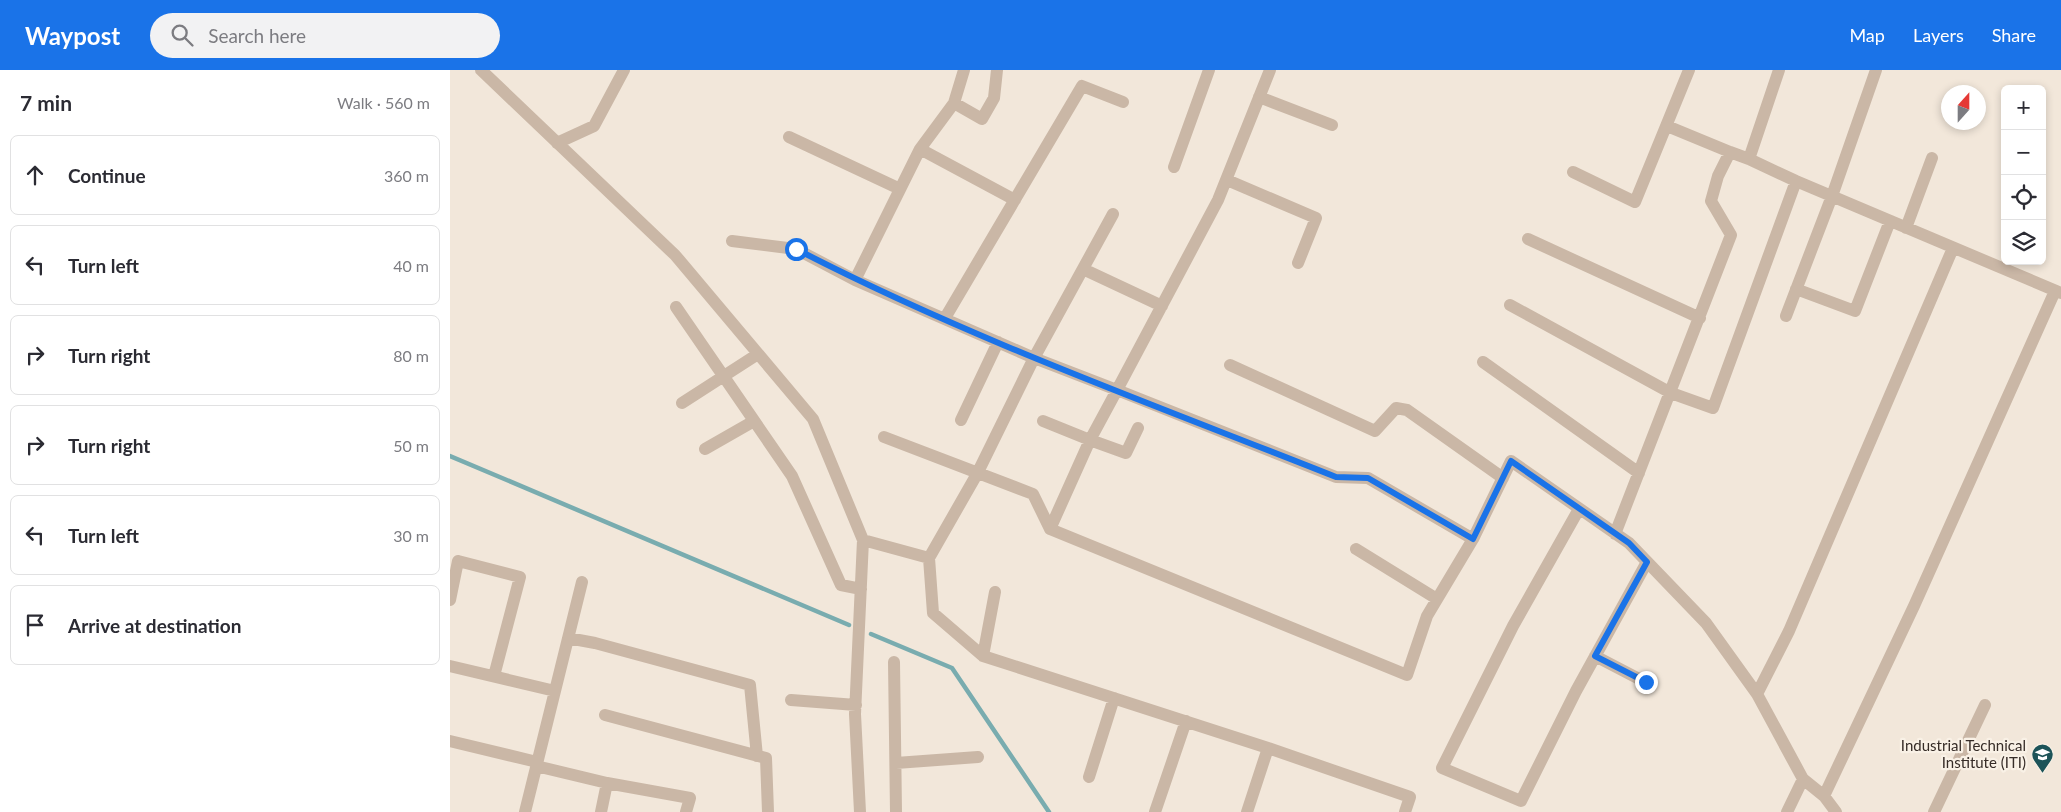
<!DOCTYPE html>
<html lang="en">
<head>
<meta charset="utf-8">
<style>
  :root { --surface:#fff; --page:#f2f2f3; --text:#2b2b33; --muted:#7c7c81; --line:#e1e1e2; --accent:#1a73e8 }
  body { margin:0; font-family:Lato,sans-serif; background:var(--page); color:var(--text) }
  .controls { position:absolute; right:15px; top:15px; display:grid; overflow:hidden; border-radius:8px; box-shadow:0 2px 8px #0003 }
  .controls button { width:45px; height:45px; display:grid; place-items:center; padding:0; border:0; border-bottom:1px solid var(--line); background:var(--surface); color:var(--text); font:25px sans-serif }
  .compass { position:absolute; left:1491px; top:15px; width:45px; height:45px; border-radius:50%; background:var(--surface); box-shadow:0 2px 8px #0003; rotate:21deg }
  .stop { position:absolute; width:15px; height:15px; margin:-11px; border:4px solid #1a73e8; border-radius:50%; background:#fff }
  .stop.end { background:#1a73e8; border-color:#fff; box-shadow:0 1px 5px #0008 }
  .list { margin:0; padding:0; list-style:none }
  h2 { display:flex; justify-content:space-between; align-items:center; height:65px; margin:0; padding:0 20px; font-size:21px }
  h2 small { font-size:16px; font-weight:400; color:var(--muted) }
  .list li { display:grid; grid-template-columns:32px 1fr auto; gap:15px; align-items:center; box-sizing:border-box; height:80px; margin:0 10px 10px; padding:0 10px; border:1px solid var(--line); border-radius:8px }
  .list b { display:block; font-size:19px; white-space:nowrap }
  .list em { font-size:16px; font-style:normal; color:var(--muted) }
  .icon { flex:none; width:28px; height:28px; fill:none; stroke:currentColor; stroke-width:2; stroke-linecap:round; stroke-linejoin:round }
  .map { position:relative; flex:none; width:1611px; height:742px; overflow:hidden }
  header { display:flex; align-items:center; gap:30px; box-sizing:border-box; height:70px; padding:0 25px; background:var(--accent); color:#fff }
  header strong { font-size:24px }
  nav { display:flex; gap:28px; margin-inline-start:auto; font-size:18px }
  .search { width:350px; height:45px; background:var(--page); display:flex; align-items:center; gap:12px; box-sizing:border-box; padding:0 18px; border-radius:28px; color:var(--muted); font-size:19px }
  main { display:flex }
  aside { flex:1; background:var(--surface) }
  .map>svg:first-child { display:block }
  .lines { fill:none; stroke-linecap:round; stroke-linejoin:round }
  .stream { stroke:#79acaf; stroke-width:4.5 }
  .minor { stroke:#cab7a6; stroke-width:12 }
  .route { stroke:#1a73e8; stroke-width:6 }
  .labels { text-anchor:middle; stroke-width:4.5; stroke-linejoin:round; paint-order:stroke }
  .poi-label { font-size:15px; fill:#362c27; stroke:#f9f1e6; text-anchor:end }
</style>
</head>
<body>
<header>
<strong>Waypost</strong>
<div class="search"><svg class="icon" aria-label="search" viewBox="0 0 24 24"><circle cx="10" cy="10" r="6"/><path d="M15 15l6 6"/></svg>Search here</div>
<nav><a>Map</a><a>Layers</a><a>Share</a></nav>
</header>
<main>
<aside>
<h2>7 min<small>Walk · 560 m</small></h2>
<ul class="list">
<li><svg class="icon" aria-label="ahead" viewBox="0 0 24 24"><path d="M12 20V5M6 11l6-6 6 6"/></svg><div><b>Continue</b></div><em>360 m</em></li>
<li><svg class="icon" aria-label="left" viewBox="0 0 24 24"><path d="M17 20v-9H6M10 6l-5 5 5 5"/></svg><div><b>Turn left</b></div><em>40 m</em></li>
<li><svg class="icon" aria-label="right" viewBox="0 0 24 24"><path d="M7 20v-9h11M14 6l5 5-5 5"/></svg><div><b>Turn right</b></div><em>80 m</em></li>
<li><svg class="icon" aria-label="right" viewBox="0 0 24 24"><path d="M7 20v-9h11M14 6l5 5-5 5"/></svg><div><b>Turn right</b></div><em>50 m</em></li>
<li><svg class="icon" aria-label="left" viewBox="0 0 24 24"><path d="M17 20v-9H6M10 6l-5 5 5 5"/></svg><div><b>Turn left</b></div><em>30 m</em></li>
<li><svg class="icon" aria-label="arrive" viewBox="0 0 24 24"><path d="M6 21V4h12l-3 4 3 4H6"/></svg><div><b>Arrive at destination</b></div></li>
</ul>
</aside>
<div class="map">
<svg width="1611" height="742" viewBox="0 0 1611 742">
  <rect width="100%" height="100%" fill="#f2e7da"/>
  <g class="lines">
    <path class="stream" d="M 0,386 L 399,555
      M 421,564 L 502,598 L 599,742"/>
    <path class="minor" d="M 31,0 L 225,185 L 363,349 L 413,470 L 479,488 L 527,404 L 584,288 L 667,320 L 768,130 L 820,0
      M 1329,0 L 1299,89 L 1346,111 L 1611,223
      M 809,27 L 882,55
      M 504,33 L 514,0
      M 1217,56 L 1280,82
      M 339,67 L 450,119
      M 107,73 L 144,56 L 174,0
      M 470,79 L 565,130
      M 724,97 L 759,0
      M 1123,102 L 1185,132 L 1239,0
      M 777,110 L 866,148 L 848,193
      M 1456,158 L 1482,88
      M 1078,169 L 1250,248
      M 282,171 L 346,179 L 405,210 L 584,288 L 663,144
      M 633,199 L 712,236
      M 405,210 L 470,79 L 504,33 L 532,49 L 544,28 L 547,0
      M 1346,219 L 1405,241 L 1440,151
      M 1060,235 L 1221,323 L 1263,338 L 1346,111
      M 226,237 L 342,406 L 391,515 L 411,519
      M 1336,246 L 1382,126 L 1426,0
      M 495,248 L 632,16 L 673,32
      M 1033,292 L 1189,403
      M 780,295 L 925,361 L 946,338 L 957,340 L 1053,408
      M 232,333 L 308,284
      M 511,350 L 548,272
      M 593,351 L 640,370 L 667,320 L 886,407 L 918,408 L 1023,469 L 1061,391 L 1179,473 L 1256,553 L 1307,624 L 1353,709 L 1374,726 L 1386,742
      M 688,358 L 676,383 L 640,370 L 600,459 L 957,605 L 977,546 L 1023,469
      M 434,367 L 583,424 L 600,459
      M 255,379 L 304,351
      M 1129,439 L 1063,556 L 992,698 L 1071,731 L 1126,621 L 1197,492
      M 1165,464 L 1281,165 L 1261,131 L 1268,106 L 1280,82 L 1299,89
      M 906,479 L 987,529
      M 479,488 L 483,543 L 533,586 L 818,678 L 960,727 L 955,742
      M 0,530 L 8,491 L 70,507 L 44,606
      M 118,568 L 145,573 L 300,615 L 307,686
      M 533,586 L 545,522
      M 1145,586 L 1195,612
      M 444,592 L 446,742
      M 0,596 L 105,621
      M 1307,624 L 1339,561 L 1503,178
      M 341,630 L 406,635
      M 155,645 L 316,688 L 318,742
      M 0,671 L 87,692
      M 446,693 L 528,687
      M 86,696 L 157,713 L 151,742
      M 639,707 L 664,628
      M 157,713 L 240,728 L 236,742
      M 1374,726 L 1464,536 L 1605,221
      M 75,742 L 132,512
      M 410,742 L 405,644 L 413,470
      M 705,742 L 736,651
      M 797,742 L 818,678
      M 1337,742 L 1353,709
      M 1484,742 L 1535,635"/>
  </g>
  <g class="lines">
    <path class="route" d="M 346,179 C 520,269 705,335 886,407 L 918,408 L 1023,469 L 1061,391 L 1179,473 L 1197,492 L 1145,586 L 1196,612"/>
  </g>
  <defs>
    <symbol id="university-pin" viewBox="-11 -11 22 30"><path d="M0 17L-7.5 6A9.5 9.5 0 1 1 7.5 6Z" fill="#1c5358" stroke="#f9f1e6"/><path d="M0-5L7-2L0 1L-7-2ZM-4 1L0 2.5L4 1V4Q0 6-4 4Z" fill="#fff"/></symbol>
  </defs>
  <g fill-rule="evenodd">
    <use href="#university-pin" x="1580" y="672" width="25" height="34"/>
  </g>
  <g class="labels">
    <g class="poi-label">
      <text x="1576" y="681">Industrial Technical<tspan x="1576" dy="17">Institute (ITI)</tspan></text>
    </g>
  </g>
</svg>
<div class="controls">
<button>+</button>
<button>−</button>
<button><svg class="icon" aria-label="locate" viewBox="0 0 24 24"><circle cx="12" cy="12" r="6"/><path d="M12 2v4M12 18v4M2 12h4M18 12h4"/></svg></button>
<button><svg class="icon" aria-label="layers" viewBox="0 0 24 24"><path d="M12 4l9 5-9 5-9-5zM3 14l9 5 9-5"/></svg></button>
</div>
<svg class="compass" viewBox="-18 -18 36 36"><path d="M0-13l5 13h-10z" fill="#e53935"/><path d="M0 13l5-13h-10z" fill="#7c7c81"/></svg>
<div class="stop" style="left:346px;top:179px"></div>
<div class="stop end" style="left:1196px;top:612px"></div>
</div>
</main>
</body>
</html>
